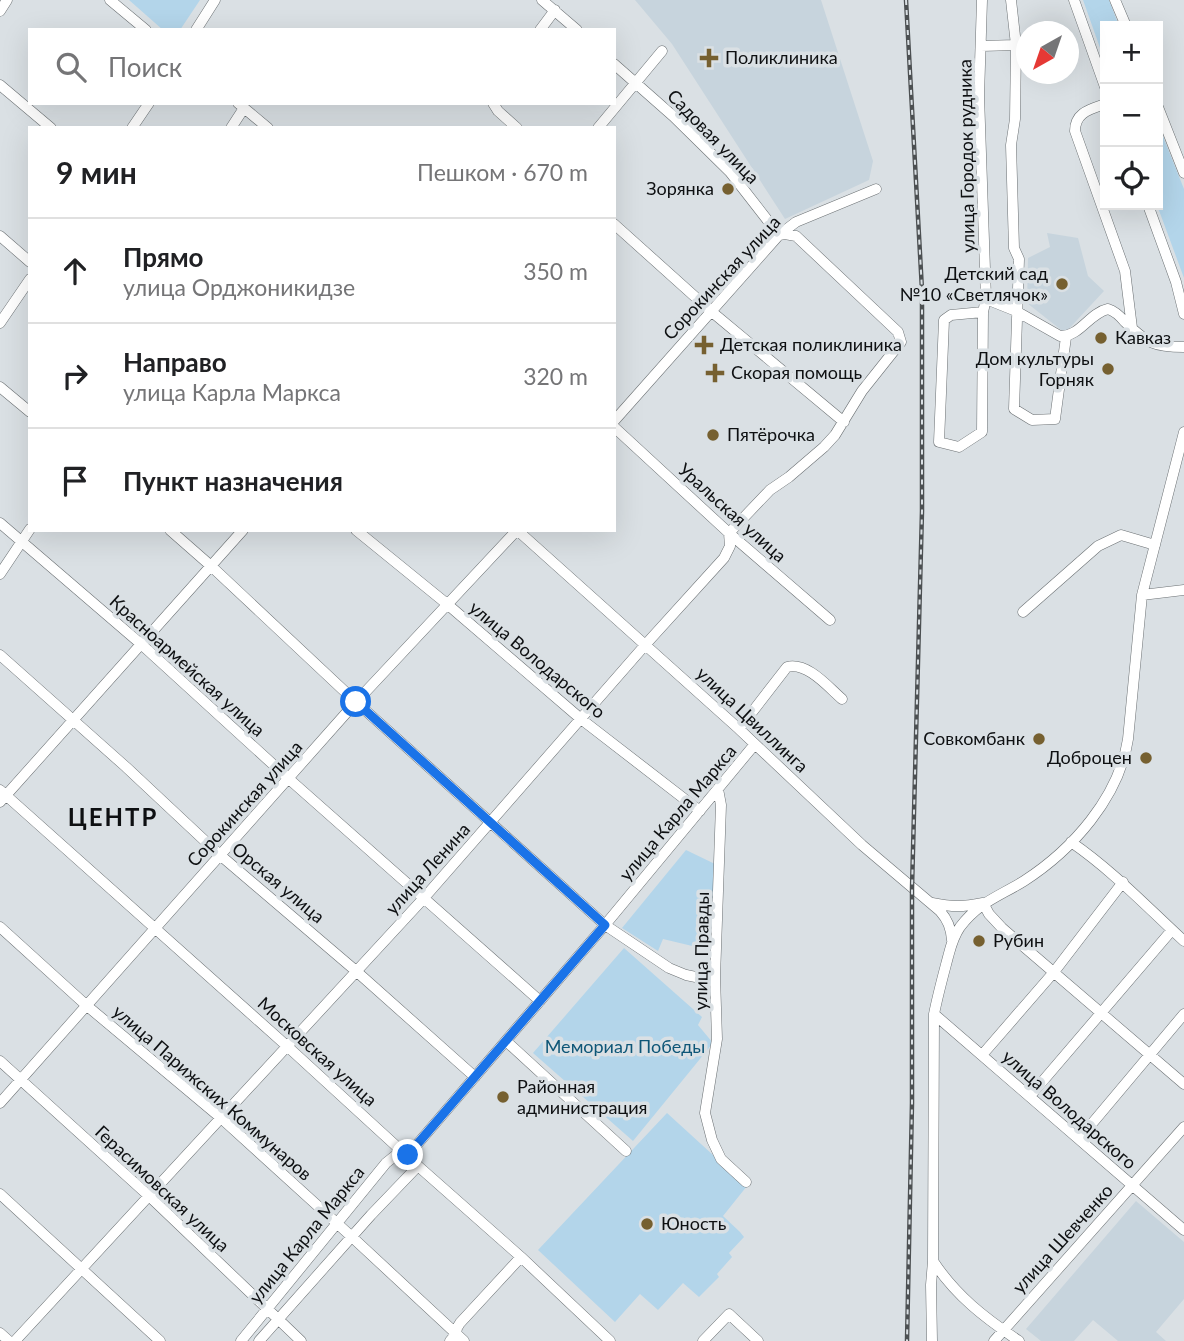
<!DOCTYPE html>
<html lang="ru">
<head>
<meta charset="utf-8">
<style>
  :root { --surface:#fff; --page:#f6f6f6; --text:#202124; --muted:#757577; --line:#e0e0e0 }
  body { margin:0; font-family:Lato,sans-serif; background:var(--page); color:var(--text) }
  .controls { position:absolute; right:21px; top:21px; display:grid; overflow:hidden; border-radius:0px; box-shadow:0 7px 28px #0002 }
  .controls button { width:63px; height:63px; display:grid; place-items:center; padding:0; border:0; border-bottom:2px solid var(--line); background:var(--surface); color:var(--text); font:35px sans-serif }
  .compass { position:absolute; left:1016px; top:21px; width:63px; height:63px; border-radius:50%; background:var(--surface); box-shadow:0 7px 28px #0002; rotate:220deg }
  .stop { position:absolute; width:21px; height:21px; margin:-16px; border:5px solid #1a73e8; border-radius:50%; background:#fff }
  .stop.end { background:#1a73e8; border-color:#fff; box-shadow:0 2px 7px #0008 }
  .list { margin:0; padding:0; list-style:none }
  h2 { display:flex; justify-content:space-between; align-items:center; height:91px; margin:0; padding:0 28px; font-size:30px }
  h2 small { font-size:23px; font-weight:400; color:var(--muted) }
  .list li { display:grid; grid-template-columns:46px 1fr auto; gap:21px; align-items:center; box-sizing:border-box; height:105px; padding:0 28px; border-top:2px solid var(--line) }
  .list b { display:block; font-size:26px; white-space:nowrap }
  .list p { margin:0; font-size:23px; white-space:nowrap; color:var(--muted) }
  .list em { font-size:23px; font-style:normal; color:var(--muted) }
  .icon { flex:none; width:38px; height:38px; fill:none; stroke:currentColor; stroke-width:2; stroke-linecap:round; stroke-linejoin:round }
  .map { position:relative; flex:none; width:1184px; height:1341px; overflow:hidden }
  .search { position:absolute; background:var(--surface); box-shadow:0 7px 28px #0002; left:28px; top:28px; width:588px; height:77px; display:flex; align-items:center; gap:18px; box-sizing:border-box; padding:0 24px; border-radius:0px; color:var(--muted); font-size:26px }
  .panel { position:absolute; background:var(--surface); box-shadow:0 7px 28px #0002; left:28px; top:126px; width:588px; height:406px; border-radius:0px }
  .map>svg:first-child { display:block }
  .built { fill:#c7d4dd }
  .green { fill:#b3d5ea }
  .lines { fill:none; stroke-linecap:round; stroke-linejoin:round }
  .minor-casing { stroke:#6b7073; stroke-width:11 }
  .minor { stroke:#fff; stroke-width:10 }
  .rail-casing { stroke:#4c5052; stroke-width:4.5 }
  .rail { stroke:#dae0e4; stroke-width:2; stroke-dasharray:5; stroke-linecap:butt }
  .route { stroke:#1a73e8; stroke-width:9 }
  .poi-dot { fill:#766030; stroke:#dae0e4; stroke-width:2.5 }
  .labels { text-anchor:middle; stroke-width:7; stroke-linejoin:round; paint-order:stroke }
  .poi-label { font-size:18px; fill:#0e1012; stroke:#dae0e4; text-anchor:start }
  .street-label { font-size:18px; fill:#0e1012; stroke:#dae0e4 }
  .park-label { font-size:18px; fill:#0e5677; stroke:#dae0e4 }
  .district-label { font-size:24px; font-weight:bold; letter-spacing:2px; fill:#0e1012; stroke:#dae0e4 }
</style>
</head>
<body>
<div class="map">
<svg width="1184" height="1341" viewBox="0 0 1184 1341">
  <rect width="100%" height="100%" fill="#dae0e4"/>
  <path class="built" d="M 635,0 L 821,0 L 873,161 L 869,180 L 785,219 L 672,44 Z
    M 1047,233 L 1078,238 L 1088,276 L 1104,291 L 1065,333 L 1027,303 L 1028,258 L 1050,247 Z
    M 1136,1201 L 1184,1242 L 1184,1299 L 1156,1332 L 1166,1341 L 1118,1341 L 1093,1320 L 1074,1341 L 1041,1341 L 1026,1329 Z"/>
  <path class="green" d="M 129,0 L 200,0 L 180,30 L 163,30 Z
    M 1083,0 L 1109,0 L 1119,26 L 1105,26 L 1105,62 Z
    M 1158,124 L 1184,189 L 1184,278 L 1157,205 Z
    M 686,850 L 715,864 L 709,950 L 663,939 L 658,951 L 622,928 Z
    M 624,948 L 702,1017 L 698,1025 L 713,1043 L 633,1141 L 533,1053 Z
    M 667,1113 L 747,1186 L 723,1216 L 740,1232 L 744,1237 L 729,1253 L 732,1257 L 717,1274 L 719,1277 L 699,1297 L 683,1283 L 658,1310 L 640,1294 L 615,1322 L 538,1250 Z"/>
  <g class="lines">
    <defs>
      <path id="minor" d="M 110,0 L 146,30
        M 542,0 L 577,30
        M 982,0 L 979,96 L 986,299 L 983,312 L 982,432 L 959,447 L 939,442 L 944,320 L 951,315 L 983,312
        M 1011,0 L 1016,45 L 1015,119 L 1011,145 L 1014,248 L 1019,259 L 1014,409 L 1032,420 L 1055,419 L 1066,337
        M 1074,0 L 1105,87
        M 1115,0 L 1126,26
        M 0,11 L 7,0
        M 196,30 L 215,0
        M 540,30 L 555,10
        M 981,46 L 1016,45
        M 0,85 L 51,128
        M 238,103 L 268,128
        M 493,103 L 498,111 L 517,128
        M 1105,104 C 1091,109 1075,112 1075,131 L 1125,271 L 1132,328
        M 1158,107 L 1184,173
        M 132,128 L 149,103
        M 231,128 L 244,108
        M 598,128 L 662,51
        M 1148,205 L 1176,282 L 1184,314
        M 614,224 L 712,312 L 844,422
        M 0,236 L 30,262
        M 986,299 L 1016,311 L 1060,336 C 1080,337 1089,313 1108,309 C 1115,311 1120,316 1125,322 C 1147,343 1154,347 1184,347
        M 0,323 L 30,279
        M 0,387 L 30,412
        M 614,421 L 779,235 L 796,222 L 876,189
        M 614,427 L 729,533 L 830,620
        M 0,523 L 141,644 L 289,779 L 540,1001
        M 170,530 L 211,566 L 356,702 L 605,925 L 669,968 L 686,975 L 715,981
        M 356,530 L 447,604 L 581,719 L 700,811
        M 517,530 L 739,729 L 862,845 L 940,911 C 948,920 951,928 952,940
        M 0,574 L 30,529
        M 1142,595 L 1184,590
        M 1023,612 L 1098,546 L 1121,535 L 1155,545
        M 0,655 L 126,767 L 220,855 L 356,971 L 475,1077
        M 739,729 L 787,667 C 808,662 828,687 842,699
        M 718,789 L 721,805 L 715,977 L 717,1039 L 705,1113 L 712,1140 L 721,1159 L 746,1182
        M 0,790 L 288,1047 L 418,1166 L 521,1257 L 610,1341
        M 0,802 L 243,530
        M 1071,842 C 1113,871 1147,907 1184,941
        M 932,903 C 952,907 963,907 983,903
        M 983,903 L 989,914 L 1002,928 L 1184,1084
        M 0,927 L 86,1005 L 221,1118 L 352,1237 L 464,1341
        M 934,1014 L 1184,1230
        M 506,1041 L 626,1151
        M 982,1055 L 1054,972 L 1123,882
        M 0,1061 L 149,1196 L 301,1341
        M 1030,1096 L 1172,930
        M 0,1103 L 356,702 L 517,530
        M 1079,1139 L 1184,1014
        M 0,1194 L 160,1341
        M 933,1261 C 956,1296 985,1318 1019,1341
        M 0,1333 L 9,1341
        M 15,1341 L 424,898 L 646,644 L 724,558 L 730,546 L 729,533 L 770,490 L 789,477 L 824,447 L 835,435 L 862,391 L 901,342 L 898,332 L 796,236 L 785,234 L 779,235 L 730,172 L 673,116 L 614,64
        M 241,1341 L 386,1163 L 396,1155 L 408,1155 L 605,925 L 755,744
        M 259,1341 L 371,1215 L 418,1166
        M 450,1341 L 456,1334 L 457,1328 L 460,1323 L 521,1257
        M 703,1341 L 729,1314 L 758,1341
        M 932,1341 L 931,1285 L 933,1261 L 934,1014 C 938,994 943,976 948,957 C 951,946 953,937 960,927 C 979,902 998,897 1024,881 C 1072,850 1119,798 1128,739 L 1142,595 L 1184,432
        M 994,1341 L 1184,1127"/>
    </defs>
    <use href="#minor" class="minor-casing"/>
    <use href="#minor" class="minor"/>
    <defs>
      <path id="rail" d="M 906,0 L 922,290 L 922,511 L 912,888 L 912,1103 L 907,1341"/>
    </defs>
    <use href="#rail" class="rail-casing"/>
    <use href="#rail" class="rail"/>
  </g>
  <g class="lines">
    <path class="route" d="M 356,702 L 605,925 L 408,1155"/>
  </g>
  <g class="poi-dot">
    <path d="M705.5 47.5h7v7h7v7h-7v7h-7v-7h-7v-7h7z"/>
    <circle cx="728" cy="189" r="7"/>
    <circle cx="1062" cy="284" r="7"/>
    <circle cx="1101" cy="338" r="7"/>
    <path d="M700.5 334.5h7v7h7v7h-7v7h-7v-7h-7v-7h7z"/>
    <circle cx="1108" cy="369" r="7"/>
    <path d="M711.5 362.5h7v7h7v7h-7v7h-7v-7h-7v-7h7z"/>
    <circle cx="713" cy="435" r="7"/>
    <circle cx="1039" cy="739" r="7"/>
    <circle cx="1146" cy="758" r="7"/>
    <circle cx="979" cy="941" r="7"/>
    <circle cx="503" cy="1097" r="7"/>
    <circle cx="647" cy="1224" r="7"/>
  </g>
  <g class="labels">
    <g class="poi-label">
      <text x="725" y="64">Поликлиника</text>
      <text x="714" y="195" text-anchor="end">Зорянка</text>
      <text x="1048" y="280" text-anchor="end">Детский сад<tspan x="1048" dy="21">№10 «Светлячок»</tspan></text>
      <text x="1115" y="344">Кавказ</text>
      <text x="720" y="351">Детская поликлиника</text>
      <text x="1094" y="365" text-anchor="end">Дом культуры<tspan x="1094" dy="21">Горняк</tspan></text>
      <text x="731" y="379">Скорая помощь</text>
      <text x="727" y="441">Пятёрочка</text>
      <text x="1025" y="745" text-anchor="end">Совкомбанк</text>
      <text x="1132" y="764" text-anchor="end">Доброцен</text>
      <text x="993" y="947">Рубин</text>
      <text x="517" y="1093">Районная<tspan x="517" dy="21">администрация</tspan></text>
      <text x="661" y="1230">Юность</text>
    </g>
    <g class="street-label">
      <text transform="translate(713 137) rotate(46)" y="6">Садовая улица</text>
      <text transform="translate(967 156) rotate(-91)" y="6">улица Городок рудника</text>
      <text transform="translate(722 278) rotate(-47)" y="6">Сорокинская улица</text>
      <text transform="translate(732 513) rotate(42)" y="6">Уральская улица</text>
      <text transform="translate(537 660) rotate(40)" y="6">улица Володарского</text>
      <text transform="translate(187 666) rotate(42)" y="6">Красноармейская улица</text>
      <text transform="translate(752 720) rotate(43)" y="6">улица Цвиллинга</text>
      <text transform="translate(245 804) rotate(-48)" y="6">Сорокинская улица</text>
      <text transform="translate(678 813) rotate(-50)" y="6">улица Карла Маркса</text>
      <text transform="translate(428 869) rotate(-48)" y="6">улица Ленина</text>
      <text transform="translate(278 883) rotate(40)" y="6">Орская улица</text>
      <text transform="translate(702 951) rotate(-89)" y="6">улица Правды</text>
      <text transform="translate(317 1052) rotate(42)" y="6">Московская улица</text>
      <text transform="translate(212 1093) rotate(41)" y="6">улица Парижских Коммунаров</text>
      <text transform="translate(1069 1110) rotate(41)" y="6">улица Володарского</text>
      <text transform="translate(162 1189) rotate(43)" y="6">Герасимовская улица</text>
      <text transform="translate(307 1235) rotate(-51)" y="6">улица Карла Маркса</text>
      <text transform="translate(1063 1239) rotate(-48)" y="6">улица Шевченко</text>
    </g>
    <g class="park-label">
      <text x="625" y="1053">Мемориал Победы</text>
    </g>
    <g class="district-label">
      <text x="113" y="826">ЦЕНТР</text>
    </g>
  </g>
</svg>
<div class="controls">
<button>+</button>
<button>−</button>
<button><svg class="icon" aria-label="locate" viewBox="0 0 24 24"><circle cx="12" cy="12" r="6"/><path d="M12 2v4M12 18v4M2 12h4M18 12h4"/></svg></button>
</div>
<svg class="compass" viewBox="-18 -18 36 36"><path d="M0-13l5 13h-10z" fill="#e53935"/><path d="M0 13l5-13h-10z" fill="#757577"/></svg>
<div class="stop" style="left:356px;top:702px"></div>
<div class="stop end" style="left:408px;top:1155px"></div>
<div class="search"><svg class="icon" aria-label="search" viewBox="0 0 24 24"><circle cx="10" cy="10" r="6"/><path d="M15 15l6 6"/></svg>Поиск</div>
<section class="panel">
<h2>9 мин<small>Пешком · 670 m</small></h2>
<ul class="list">
<li><svg class="icon" aria-label="ahead" viewBox="0 0 24 24"><path d="M12 20V5M6 11l6-6 6 6"/></svg><div><b>Прямо</b><p>улица Орджоникидзе</p></div><em>350 m</em></li>
<li><svg class="icon" aria-label="right" viewBox="0 0 24 24"><path d="M7 20v-9h11M14 6l5 5-5 5"/></svg><div><b>Направо</b><p>улица Карла Маркса</p></div><em>320 m</em></li>
<li><svg class="icon" aria-label="arrive" viewBox="0 0 24 24"><path d="M6 21V4h12l-3 4 3 4H6"/></svg><div><b>Пункт назначения</b></div></li>
</ul>
</section>
</div>
</body>
</html>
